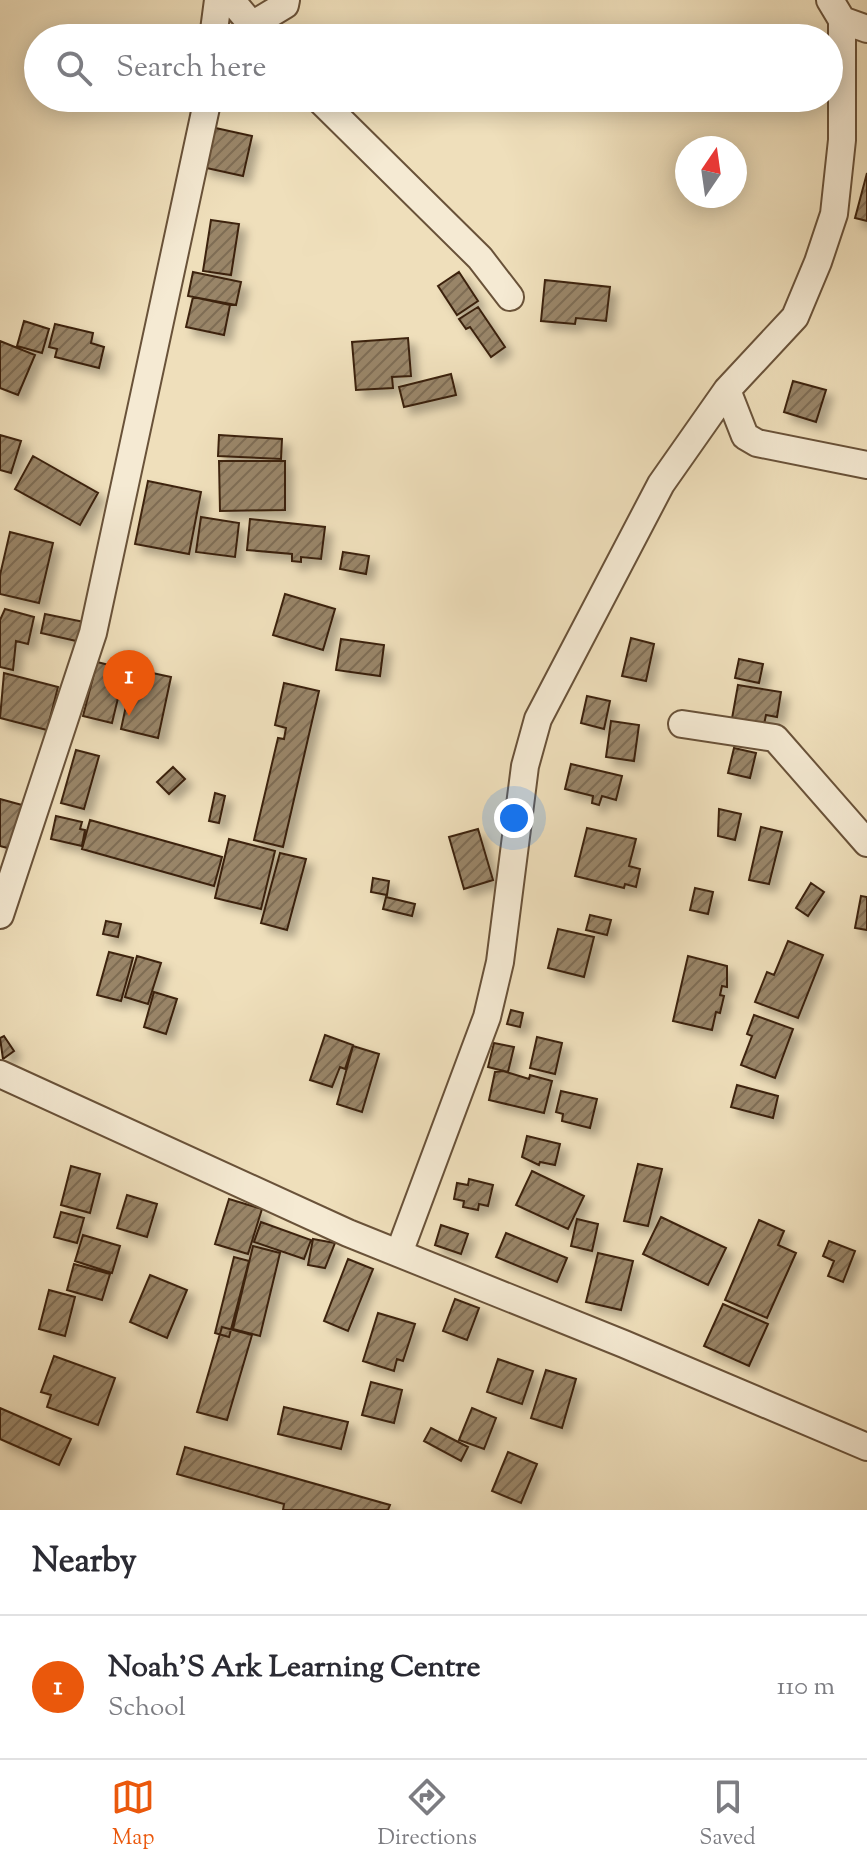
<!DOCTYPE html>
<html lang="en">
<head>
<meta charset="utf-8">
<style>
  :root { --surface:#fff; --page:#f7f7f7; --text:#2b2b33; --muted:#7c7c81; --line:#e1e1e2; --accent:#ea580c }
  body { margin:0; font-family:"Sorts Mill Goudy",serif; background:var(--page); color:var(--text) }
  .compass { position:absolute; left:675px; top:136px; width:72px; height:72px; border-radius:50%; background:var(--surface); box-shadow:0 4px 20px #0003; rotate:13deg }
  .you { position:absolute; left:514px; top:818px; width:28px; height:28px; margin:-20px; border:6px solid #fff; border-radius:50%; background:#1a73e8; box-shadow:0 0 0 12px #1a73e833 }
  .badge { display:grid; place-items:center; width:52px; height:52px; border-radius:50%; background:var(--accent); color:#fff; font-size:26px; font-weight:700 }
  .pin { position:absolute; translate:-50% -66px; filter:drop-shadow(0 2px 4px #0008) }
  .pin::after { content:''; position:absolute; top:42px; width:28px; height:24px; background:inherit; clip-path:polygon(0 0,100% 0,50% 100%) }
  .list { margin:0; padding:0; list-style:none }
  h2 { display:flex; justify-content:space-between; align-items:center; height:104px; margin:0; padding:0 32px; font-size:34px }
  h2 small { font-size:26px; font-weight:400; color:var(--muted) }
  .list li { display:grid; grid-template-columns:52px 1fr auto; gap:24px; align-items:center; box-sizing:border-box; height:144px; padding:0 32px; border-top:2px solid var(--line) }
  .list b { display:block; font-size:30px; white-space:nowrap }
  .list p { margin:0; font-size:26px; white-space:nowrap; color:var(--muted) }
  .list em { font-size:26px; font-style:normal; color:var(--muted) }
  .icon { flex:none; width:44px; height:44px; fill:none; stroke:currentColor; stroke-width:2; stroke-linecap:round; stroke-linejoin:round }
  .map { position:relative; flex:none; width:867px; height:1510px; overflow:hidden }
  .search { position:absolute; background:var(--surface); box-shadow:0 4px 20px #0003; left:24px; right:24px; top:24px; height:88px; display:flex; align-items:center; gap:20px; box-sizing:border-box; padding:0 28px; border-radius:44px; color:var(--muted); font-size:30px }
  .sheet { height:248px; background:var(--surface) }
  nav { display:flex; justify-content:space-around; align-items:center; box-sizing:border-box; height:112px; border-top:2px solid var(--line); background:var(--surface); font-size:22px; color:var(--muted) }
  nav a { display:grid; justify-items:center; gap:4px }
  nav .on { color:var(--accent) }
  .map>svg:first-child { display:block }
  .building { fill:url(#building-hatch); stroke:#3c230e; stroke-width:2; filter:url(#shadow) }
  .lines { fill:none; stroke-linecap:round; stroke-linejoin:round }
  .minor-casing { stroke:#695239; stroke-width:30 }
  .minor { stroke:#f5ead3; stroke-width:26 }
</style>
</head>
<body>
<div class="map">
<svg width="867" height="1510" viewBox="0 0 867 1510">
  <defs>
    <pattern id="building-hatch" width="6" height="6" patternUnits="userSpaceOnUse" patternTransform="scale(2)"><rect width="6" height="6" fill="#998568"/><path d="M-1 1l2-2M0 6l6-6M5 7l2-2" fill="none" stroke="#7e6c54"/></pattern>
    <filter id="shadow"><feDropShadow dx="7" dy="7" stdDeviation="4" flood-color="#0004"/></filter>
  </defs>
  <rect width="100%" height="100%" fill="#efdfbb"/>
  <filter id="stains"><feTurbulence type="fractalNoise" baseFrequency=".0025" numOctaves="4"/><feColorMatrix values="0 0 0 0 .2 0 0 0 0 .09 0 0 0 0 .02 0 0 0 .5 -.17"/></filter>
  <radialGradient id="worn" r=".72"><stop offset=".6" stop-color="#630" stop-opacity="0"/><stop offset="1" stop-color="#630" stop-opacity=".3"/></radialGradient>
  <path class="building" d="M 211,127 L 252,136 L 243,176 L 202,167 Z
    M 867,173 L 867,221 L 855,218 Z
    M 211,220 L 239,224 L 231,275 L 203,271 Z
    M 193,272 L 241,282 L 236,305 L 188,296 Z
    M 459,272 L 478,301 L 457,315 L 438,286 Z
    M 545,280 L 610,287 L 606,321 L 576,318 L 575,324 L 541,321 Z
    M 193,297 L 230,305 L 224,335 L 186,327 Z
    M 478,307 L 505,347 L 491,357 L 470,327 L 466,329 L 459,319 Z
    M 24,321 L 49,329 L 42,353 L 17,346 Z
    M 55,324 L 93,333 L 91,343 L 104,347 L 99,368 L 55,357 L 57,349 L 49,347 Z
    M 408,338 L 411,376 L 392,377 L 393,388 L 356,390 L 352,342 Z
    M 0,341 L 35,355 L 18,395 L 0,388 Z
    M 451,374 L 456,395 L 404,407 L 399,387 Z
    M 793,381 L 826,390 L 816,422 L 784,412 Z
    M 0,435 L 21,441 L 11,473 L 0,470 Z
    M 219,435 L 282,439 L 281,459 L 218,456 Z
    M 33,456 L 98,493 L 80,525 L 15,489 Z
    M 219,461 L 285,461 L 285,510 L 220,511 Z
    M 148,481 L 201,492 L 189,554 L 135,544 Z
    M 201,517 L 239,523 L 235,557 L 196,552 Z
    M 250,519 L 325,527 L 321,559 L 301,557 L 301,562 L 292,561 L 292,554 L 247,550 Z
    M 10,532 L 53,543 L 39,603 L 0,594 L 0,575 Z
    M 343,552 L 369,556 L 366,574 L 340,569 Z
    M 285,594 L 335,609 L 323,650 L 273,635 Z
    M 5,609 L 34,617 L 28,644 L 16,641 L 13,670 L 0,667 L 0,620 Z
    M 45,614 L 89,623 L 85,643 L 41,633 Z
    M 631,638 L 654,644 L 646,681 L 622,676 Z
    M 341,639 L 384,645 L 380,676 L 336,670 Z
    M 739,659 L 763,664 L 759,683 L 735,678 Z
    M 97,662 L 125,669 L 112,723 L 83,716 Z
    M 134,669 L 171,677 L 158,738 L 121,729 Z
    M 4,673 L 58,687 L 47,730 L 0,718 Z
    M 284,683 L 319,691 L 283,847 L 254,840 L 278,738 L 284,739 L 286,728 L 275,725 Z
    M 738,685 L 781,692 L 777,717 L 766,715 L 763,729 L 731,724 Z
    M 587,696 L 610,701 L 604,729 L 581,723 Z
    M 611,721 L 639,725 L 634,761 L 606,757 Z
    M 734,748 L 756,753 L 750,778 L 728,773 Z
    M 76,750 L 99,756 L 84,809 L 61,803 Z
    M 571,764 L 622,776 L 616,800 L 602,796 L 599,805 L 592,803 L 593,796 L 565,789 Z
    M 173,767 L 185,779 L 169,794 L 157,782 Z
    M 215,793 L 225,796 L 219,823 L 209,821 Z
    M 0,799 L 22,805 L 11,849 L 0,846 Z
    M 719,809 L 741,814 L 735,840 L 718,836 Z
    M 56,816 L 82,822 L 80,829 L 85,830 L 82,846 L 51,839 Z
    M 90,820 L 222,857 L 214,886 L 82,849 Z
    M 761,827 L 782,832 L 769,884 L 749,880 Z
    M 587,828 L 636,839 L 629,866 L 640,869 L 636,887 L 625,884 L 624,888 L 575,876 Z
    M 478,829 L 493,880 L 464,889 L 449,837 Z
    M 229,839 L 275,851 L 261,909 L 215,898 Z
    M 280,853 L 306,859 L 287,930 L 261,923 Z
    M 373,878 L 389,881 L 387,895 L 371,892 Z
    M 811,883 L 824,892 L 808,916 L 796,908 Z
    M 695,888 L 713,892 L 708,914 L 690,910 Z
    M 861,896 L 867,897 L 867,930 L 855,928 Z
    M 386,897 L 415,904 L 412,916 L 383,909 Z
    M 590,915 L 611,920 L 607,935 L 586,930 Z
    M 106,921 L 121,924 L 118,937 L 103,934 Z
    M 558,929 L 594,937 L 584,977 L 548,968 Z
    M 788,941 L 823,955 L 798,1018 L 755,1002 L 767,972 L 774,975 Z
    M 109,952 L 133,958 L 121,1001 L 97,995 Z
    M 137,956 L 161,963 L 148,1004 L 125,997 Z
    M 688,956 L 727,966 L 727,987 L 722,986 L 720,995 L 724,996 L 720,1013 L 716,1012 L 712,1030 L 673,1021 Z
    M 154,992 L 177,999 L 166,1034 L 144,1027 Z
    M 511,1010 L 523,1013 L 520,1027 L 507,1024 Z
    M 754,1015 L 793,1029 L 775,1078 L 741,1065 L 752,1036 L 747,1034 Z
    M 325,1035 L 353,1045 L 345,1069 L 340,1067 L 332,1087 L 310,1080 Z
    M 4,1036 L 14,1051 L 3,1059 L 0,1038 Z
    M 537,1037 L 562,1043 L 555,1074 L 530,1068 Z
    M 494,1043 L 514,1047 L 508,1072 L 488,1067 Z
    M 353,1046 L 379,1054 L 362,1112 L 337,1104 Z
    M 503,1071 L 529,1079 L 530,1075 L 552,1081 L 544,1113 L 489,1100 L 495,1072 Z
    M 737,1085 L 778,1096 L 773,1118 L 731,1107 Z
    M 561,1091 L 597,1099 L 590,1128 L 562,1121 L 563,1114 L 556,1112 Z
    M 527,1136 L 560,1144 L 555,1165 L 540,1162 L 539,1165 L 522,1157 Z
    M 638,1164 L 662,1169 L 648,1226 L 624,1221 Z
    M 71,1166 L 100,1174 L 90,1213 L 61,1205 Z
    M 532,1171 L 584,1196 L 568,1229 L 516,1205 Z
    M 469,1179 L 493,1185 L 488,1206 L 479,1204 L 478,1210 L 463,1207 L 464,1201 L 454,1199 L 457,1183 L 468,1185 Z
    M 127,1195 L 157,1204 L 147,1237 L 117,1228 Z
    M 229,1199 L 262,1209 L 248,1254 L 215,1244 Z
    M 61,1212 L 84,1218 L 77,1243 L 54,1237 Z
    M 661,1217 L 726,1248 L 708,1285 L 643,1254 Z
    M 577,1219 L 598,1224 L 592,1251 L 571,1246 Z
    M 759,1220 L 784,1231 L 778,1245 L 796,1253 L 767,1318 L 725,1300 Z
    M 261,1222 L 311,1240 L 304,1259 L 254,1242 Z
    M 441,1225 L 468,1234 L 461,1254 L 435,1245 Z
    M 506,1233 L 567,1258 L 557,1282 L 496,1257 Z
    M 83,1235 L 120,1246 L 112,1273 L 75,1261 Z
    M 313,1239 L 335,1243 L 325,1268 L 308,1265 Z
    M 829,1241 L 855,1251 L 843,1282 L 828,1276 L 834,1261 L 823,1256 Z
    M 253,1246 L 280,1253 L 260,1336 L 233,1329 Z
    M 598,1253 L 633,1261 L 621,1310 L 586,1302 Z
    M 234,1257 L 249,1261 L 229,1337 L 215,1333 Z
    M 348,1259 L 373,1269 L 348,1331 L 324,1321 Z
    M 74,1264 L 110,1274 L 102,1300 L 67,1290 Z
    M 150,1275 L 187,1290 L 167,1338 L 130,1322 Z
    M 49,1290 L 75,1297 L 65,1336 L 39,1329 Z
    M 455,1299 L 479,1308 L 467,1340 L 443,1331 Z
    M 723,1304 L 768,1324 L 749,1366 L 704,1346 Z
    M 378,1313 L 415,1324 L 403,1361 L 397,1359 L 394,1371 L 363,1361 Z
    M 222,1327 L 252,1335 L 227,1420 L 197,1412 Z
    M 54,1356 L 115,1378 L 98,1425 L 47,1407 L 51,1395 L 41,1392 Z
    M 498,1359 L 533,1371 L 522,1404 L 487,1392 Z
    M 546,1370 L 576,1379 L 562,1428 L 531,1418 Z
    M 371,1382 L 402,1390 L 394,1423 L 362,1415 Z
    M 284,1407 L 348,1422 L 341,1449 L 278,1434 Z
    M 0,1408 L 71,1439 L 59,1465 L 0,1439 Z
    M 472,1408 L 496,1418 L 484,1449 L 459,1440 Z
    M 431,1428 L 468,1447 L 461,1461 L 424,1441 Z
    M 185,1447 L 390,1505 L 388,1510 L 283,1510 L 284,1504 L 177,1474 Z
    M 508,1452 L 537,1464 L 521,1503 L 492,1491 Z"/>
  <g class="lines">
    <defs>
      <path id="minor" d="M 231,0 L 263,38
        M 842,20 L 867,29
        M 252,25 L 285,5 L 286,0
        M 213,38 L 218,0
        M 318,98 L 480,258 L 510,297
        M 727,390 L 745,436 L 757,443 L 867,465
        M 682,724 L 775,738 L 867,843
        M 0,915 L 93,633 L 208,98
        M 0,1074 L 348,1233 L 624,1344 L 867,1447
        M 399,1253 L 487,1017 L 500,962 L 525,766 L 538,719 L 661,484 L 727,390 L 795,317 L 818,262 L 834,214 L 842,140 L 842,20 L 830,0"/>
    </defs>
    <use href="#minor" class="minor-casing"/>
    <use href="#minor" class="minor"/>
  </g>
  <rect width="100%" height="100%" filter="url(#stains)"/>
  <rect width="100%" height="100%" fill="url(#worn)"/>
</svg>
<svg class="compass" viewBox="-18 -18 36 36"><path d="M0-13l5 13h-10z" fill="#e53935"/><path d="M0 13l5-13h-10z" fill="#7c7c81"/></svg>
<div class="you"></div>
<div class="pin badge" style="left:129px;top:716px">1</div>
<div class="search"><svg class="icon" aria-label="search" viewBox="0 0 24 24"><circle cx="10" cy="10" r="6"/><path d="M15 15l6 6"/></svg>Search here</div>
</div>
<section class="sheet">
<h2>Nearby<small></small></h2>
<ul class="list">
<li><span class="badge">1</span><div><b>Noah'S Ark Learning Centre</b><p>School</p></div><em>110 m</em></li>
</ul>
</section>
<nav>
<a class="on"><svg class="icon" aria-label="map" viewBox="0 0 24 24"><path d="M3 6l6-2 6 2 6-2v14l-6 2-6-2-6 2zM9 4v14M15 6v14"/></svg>Map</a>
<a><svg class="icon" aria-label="directions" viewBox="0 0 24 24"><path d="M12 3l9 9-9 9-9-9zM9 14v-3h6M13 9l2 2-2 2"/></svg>Directions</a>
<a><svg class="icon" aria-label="saved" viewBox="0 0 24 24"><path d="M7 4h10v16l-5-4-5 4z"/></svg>Saved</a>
</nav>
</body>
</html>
